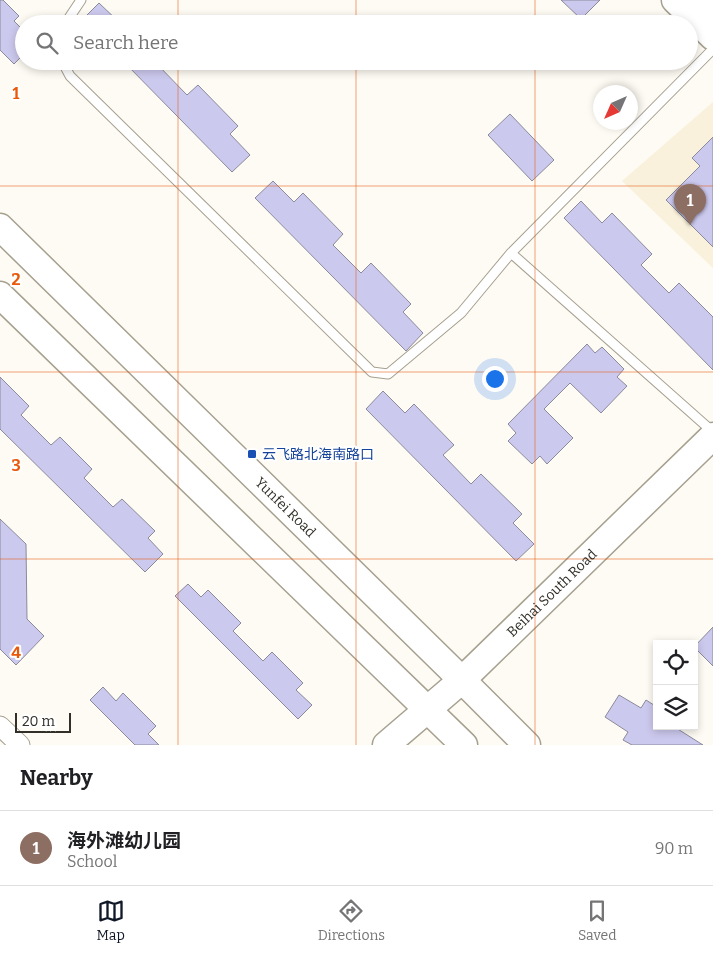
<!DOCTYPE html>
<html lang="en">
<head>
<meta charset="utf-8">
<style>
  :root { --surface:#fff; --page:#f6f6f6; --text:#202124; --muted:#757577; --line:#e0e0e0; --accent:#111827 }
  body { margin:0; font-family:Bitter,"Noto Sans SC",serif; background:var(--page); color:var(--text) }
  .controls { position:absolute; right:15px; bottom:15px; display:grid; overflow:hidden; border-radius:0px; box-shadow:0 2px 8px #0003 }
  .controls button { width:45px; height:45px; display:grid; place-items:center; padding:0; border:0; border-bottom:1px solid var(--line); background:var(--surface); color:var(--text); font:25px sans-serif }
  .compass { position:absolute; left:593px; top:85px; width:45px; height:45px; border-radius:50%; background:var(--surface); box-shadow:0 2px 8px #0003; rotate:225deg }
  .scale { position:absolute; left:15px; bottom:12px; width:56px; box-sizing:border-box; padding-left:5px; border:2px solid #312f28; border-top:0; font-size:14px; line-height:18px; white-space:nowrap; color:#312f28; -webkit-text-stroke:4px #fff; paint-order:stroke }
  .you { position:absolute; left:494px; top:378px; width:18px; height:18px; margin:-12px; border:4px solid #fff; border-radius:50%; background:#1a73e8; box-shadow:0 0 0 8px #1a73e833 }
  .badge { display:grid; place-items:center; width:32px; height:32px; border-radius:50%; background:var(--accent); color:#fff; font-size:16px; font-weight:700 }
  .pin { position:absolute; translate:-50% -41px; filter:drop-shadow(0 1px 2px #0008) }
  .pin::after { content:''; position:absolute; top:26px; width:18px; height:15px; background:inherit; clip-path:polygon(0 0,100% 0,50% 100%) }
  .list { margin:0; padding:0; list-style:none }
  h2 { display:flex; justify-content:space-between; align-items:center; height:65px; margin:0; padding:0 20px; font-size:21px }
  h2 small { font-size:16px; font-weight:400; color:var(--muted) }
  .list li { display:grid; grid-template-columns:32px 1fr auto; gap:15px; align-items:center; box-sizing:border-box; height:75px; padding:0 20px; border-top:1px solid var(--line) }
  .list b { display:block; font-size:19px; white-space:nowrap }
  .list p { margin:0; font-size:16px; white-space:nowrap; color:var(--muted) }
  .list em { font-size:16px; font-style:normal; color:var(--muted) }
  .icon { flex:none; width:28px; height:28px; fill:none; stroke:currentColor; stroke-width:2; stroke-linecap:round; stroke-linejoin:round }
  .map { position:relative; flex:none; width:713px; height:745px; overflow:hidden }
  .search { position:absolute; background:var(--surface); box-shadow:0 2px 8px #0003; left:15px; right:15px; top:15px; height:55px; display:flex; align-items:center; gap:12px; box-sizing:border-box; padding:0 18px; border-radius:28px; color:var(--muted); font-size:19px }
  .sheet { height:140px; background:var(--surface) }
  nav { display:flex; justify-content:space-around; align-items:center; box-sizing:border-box; height:70px; border-top:1px solid var(--line); background:var(--surface); font-size:14px; color:var(--muted) }
  nav a { display:grid; justify-items:center; gap:2px }
  nav .on { color:var(--accent) }
  .map>svg:first-child { display:block }
  .education { fill:#f9f1db }
  .building { fill:#ccc9ee; stroke:#8b8a9a }
  .lines { fill:none; stroke-linecap:round; stroke-linejoin:round }
  .lane-casing { stroke:#a6a08f; stroke-width:11 }
  .street-casing { stroke:#a6a08f; stroke-width:21 }
  .secondary-casing { stroke:#a6a08f; stroke-width:29 }
  .lane { stroke:#fff; stroke-width:9 }
  .street { stroke:#fff; stroke-width:19 }
  .secondary { stroke:#fff; stroke-width:26 }
  .grid { fill:none; stroke:#e8590c; stroke-width:1; stroke-opacity:0.55 }
  .transit-dot { fill:#1a4fb4; stroke:#fff; stroke-width:2 }
  .labels { text-anchor:middle; stroke-width:4; stroke-linejoin:round; paint-order:stroke }
  .transit-label { font-size:14px; fill:#164399; stroke:#fff; text-anchor:start }
  .street-label { font-size:14px; fill:#312f28; stroke:#fff }
  .grid-label { font-size:16px; text-anchor:middle; font-weight:bold; fill:#e8590c; stroke:#fff; stroke-width:4; stroke-linejoin:round; paint-order:stroke }
</style>
</head>
<body>
<div class="map">
<svg width="713" height="745" viewBox="0 0 713 745">
  <rect width="100%" height="100%" fill="#fefbf4"/>
  <path class="education" d="M 713,102 L 713,268 L 622,181 Z"/>
  <path class="building" d="M 0,0 L 3,0 L 19,16 L 14,21 L 24,31 L 24,54 L 14,64 L 0,50 Z
    M 561,0 L 600,0 L 581,19 Z
    M 99,3 L 121,24 L 78,24 Z
    M 123,61 L 154,61 L 187,95 L 198,85 L 238,126 L 230,134 L 250,155 L 232,172 Z
    M 510,114 L 554,160 L 532,181 L 488,135 Z
    M 713,137 L 713,247 L 666,200 L 700,166 L 692,158 Z
    M 273,181 L 294,202 L 303,193 L 343,234 L 333,245 L 361,273 L 371,263 L 411,304 L 403,312 L 423,333 L 406,351 L 255,198 Z
    M 581,201 L 602,223 L 612,213 L 652,254 L 641,265 L 669,293 L 679,283 L 713,317 L 713,370 L 564,218 Z
    M 587,344 L 595,353 L 602,347 L 624,369 L 617,377 L 627,386 L 601,413 L 570,383 L 544,409 L 573,438 L 547,464 L 540,456 L 532,464 L 508,441 L 516,433 L 508,424 Z
    M 0,377 L 29,406 L 21,415 L 51,445 L 60,437 L 92,469 L 84,478 L 113,507 L 122,499 L 155,531 L 148,538 L 163,554 L 145,572 L 0,429 Z
    M 383,391 L 405,413 L 414,404 L 454,445 L 443,455 L 471,484 L 481,474 L 522,514 L 513,523 L 534,544 L 516,561 L 366,409 Z
    M 0,519 L 26,544 L 27,619 L 44,636 L 16,665 L 0,649 Z
    M 188,584 L 201,597 L 208,590 L 241,623 L 233,631 L 263,661 L 272,652 L 303,683 L 296,690 L 312,705 L 298,719 L 175,596 Z
    M 713,627 L 713,666 L 694,647 Z
    M 103,687 L 116,701 L 123,693 L 156,726 L 148,734 L 159,745 L 135,745 L 90,700 Z
    M 619,695 L 641,708 L 646,700 L 657,707 L 657,726 L 673,726 L 703,745 L 632,745 L 623,740 L 628,732 L 605,717 Z"/>
  <g class="lines">
    <defs>
      <path id="lane" d="M 65,24 L 81,0
        M 62,61 L 70,76 L 372,372 L 388,374 L 461,313 L 511,253 L 713,49
        M 511,253 L 713,432"/>
      <path id="street" d="M 0,726 L 20,745"/>
      <g id="secondary">
        <path d="M 675,0 L 713,37"/>
        <path d="M 703,0 L 713,10"/>
        <path id="s1" d="M 0,227 L 462,680 L 527,745"/>
        <path d="M 0,295 L 464,745"/>
        <path id="s2" d="M 386,745 L 462,680 L 713,436"/>
      </g>
    </defs>
    <use href="#lane" class="lane-casing"/>
    <use href="#street" class="street-casing"/>
    <use href="#secondary" class="secondary-casing"/>
    <use href="#lane" class="lane"/>
    <use href="#street" class="street"/>
    <use href="#secondary" class="secondary"/>
  </g>
  <path class="grid" d="M 178,0 L 178,24M 356,0 L 356,24M 535,0 L 535,24M 178,61 L 178,745M 356,61 L 356,745M 535,61 L 535,745M 0,186 L 713,186M 0,372 L 713,372M 0,559 L 713,559"/>
  <rect class="transit-dot" x="247" y="449" width="10" height="10" rx="2.5"/>
  <g class="labels">
    <g class="transit-label">
      <text x="262" y="459">云飞路北海南路口</text>
    </g>
    <g class="street-label">
      <text dy="5" stroke="none"><textPath href="#s1" startOffset="400">Yunfei Road</textPath></text>
      <text dy="5" stroke="none"><textPath href="#s2" startOffset="225">Beihai South Road</textPath></text>
    </g>
  </g>
  <g class="grid-label">
    <text x="16" y="99">1</text>
    <text x="16" y="285">2</text>
    <text x="16" y="471">3</text>
    <text x="16" y="658">4</text>
  </g>
</svg>
<div class="controls">
<button><svg class="icon" aria-label="locate" viewBox="0 0 24 24"><circle cx="12" cy="12" r="6"/><path d="M12 2v4M12 18v4M2 12h4M18 12h4"/></svg></button>
<button><svg class="icon" aria-label="layers" viewBox="0 0 24 24"><path d="M12 4l9 5-9 5-9-5zM3 14l9 5 9-5"/></svg></button>
</div>
<svg class="compass" viewBox="-18 -18 36 36"><path d="M0-13l5 13h-10z" fill="#e53935"/><path d="M0 13l5-13h-10z" fill="#757577"/></svg>
<div class="scale">20 m</div>
<div class="you"></div>
<div class="pin badge" style="left:690px;top:225px;background:#8d6e63">1</div>
<div class="search"><svg class="icon" aria-label="search" viewBox="0 0 24 24"><circle cx="10" cy="10" r="6"/><path d="M15 15l6 6"/></svg>Search here</div>
</div>
<section class="sheet">
<h2>Nearby<small></small></h2>
<ul class="list">
<li><span class="badge" style="background:#8d6e63">1</span><div><b>海外滩幼儿园</b><p>School</p></div><em>90 m</em></li>
</ul>
</section>
<nav>
<a class="on"><svg class="icon" aria-label="map" viewBox="0 0 24 24"><path d="M3 6l6-2 6 2 6-2v14l-6 2-6-2-6 2zM9 4v14M15 6v14"/></svg>Map</a>
<a><svg class="icon" aria-label="directions" viewBox="0 0 24 24"><path d="M12 3l9 9-9 9-9-9zM9 14v-3h6M13 9l2 2-2 2"/></svg>Directions</a>
<a><svg class="icon" aria-label="saved" viewBox="0 0 24 24"><path d="M7 4h10v16l-5-4-5 4z"/></svg>Saved</a>
</nav>
</body>
</html>
